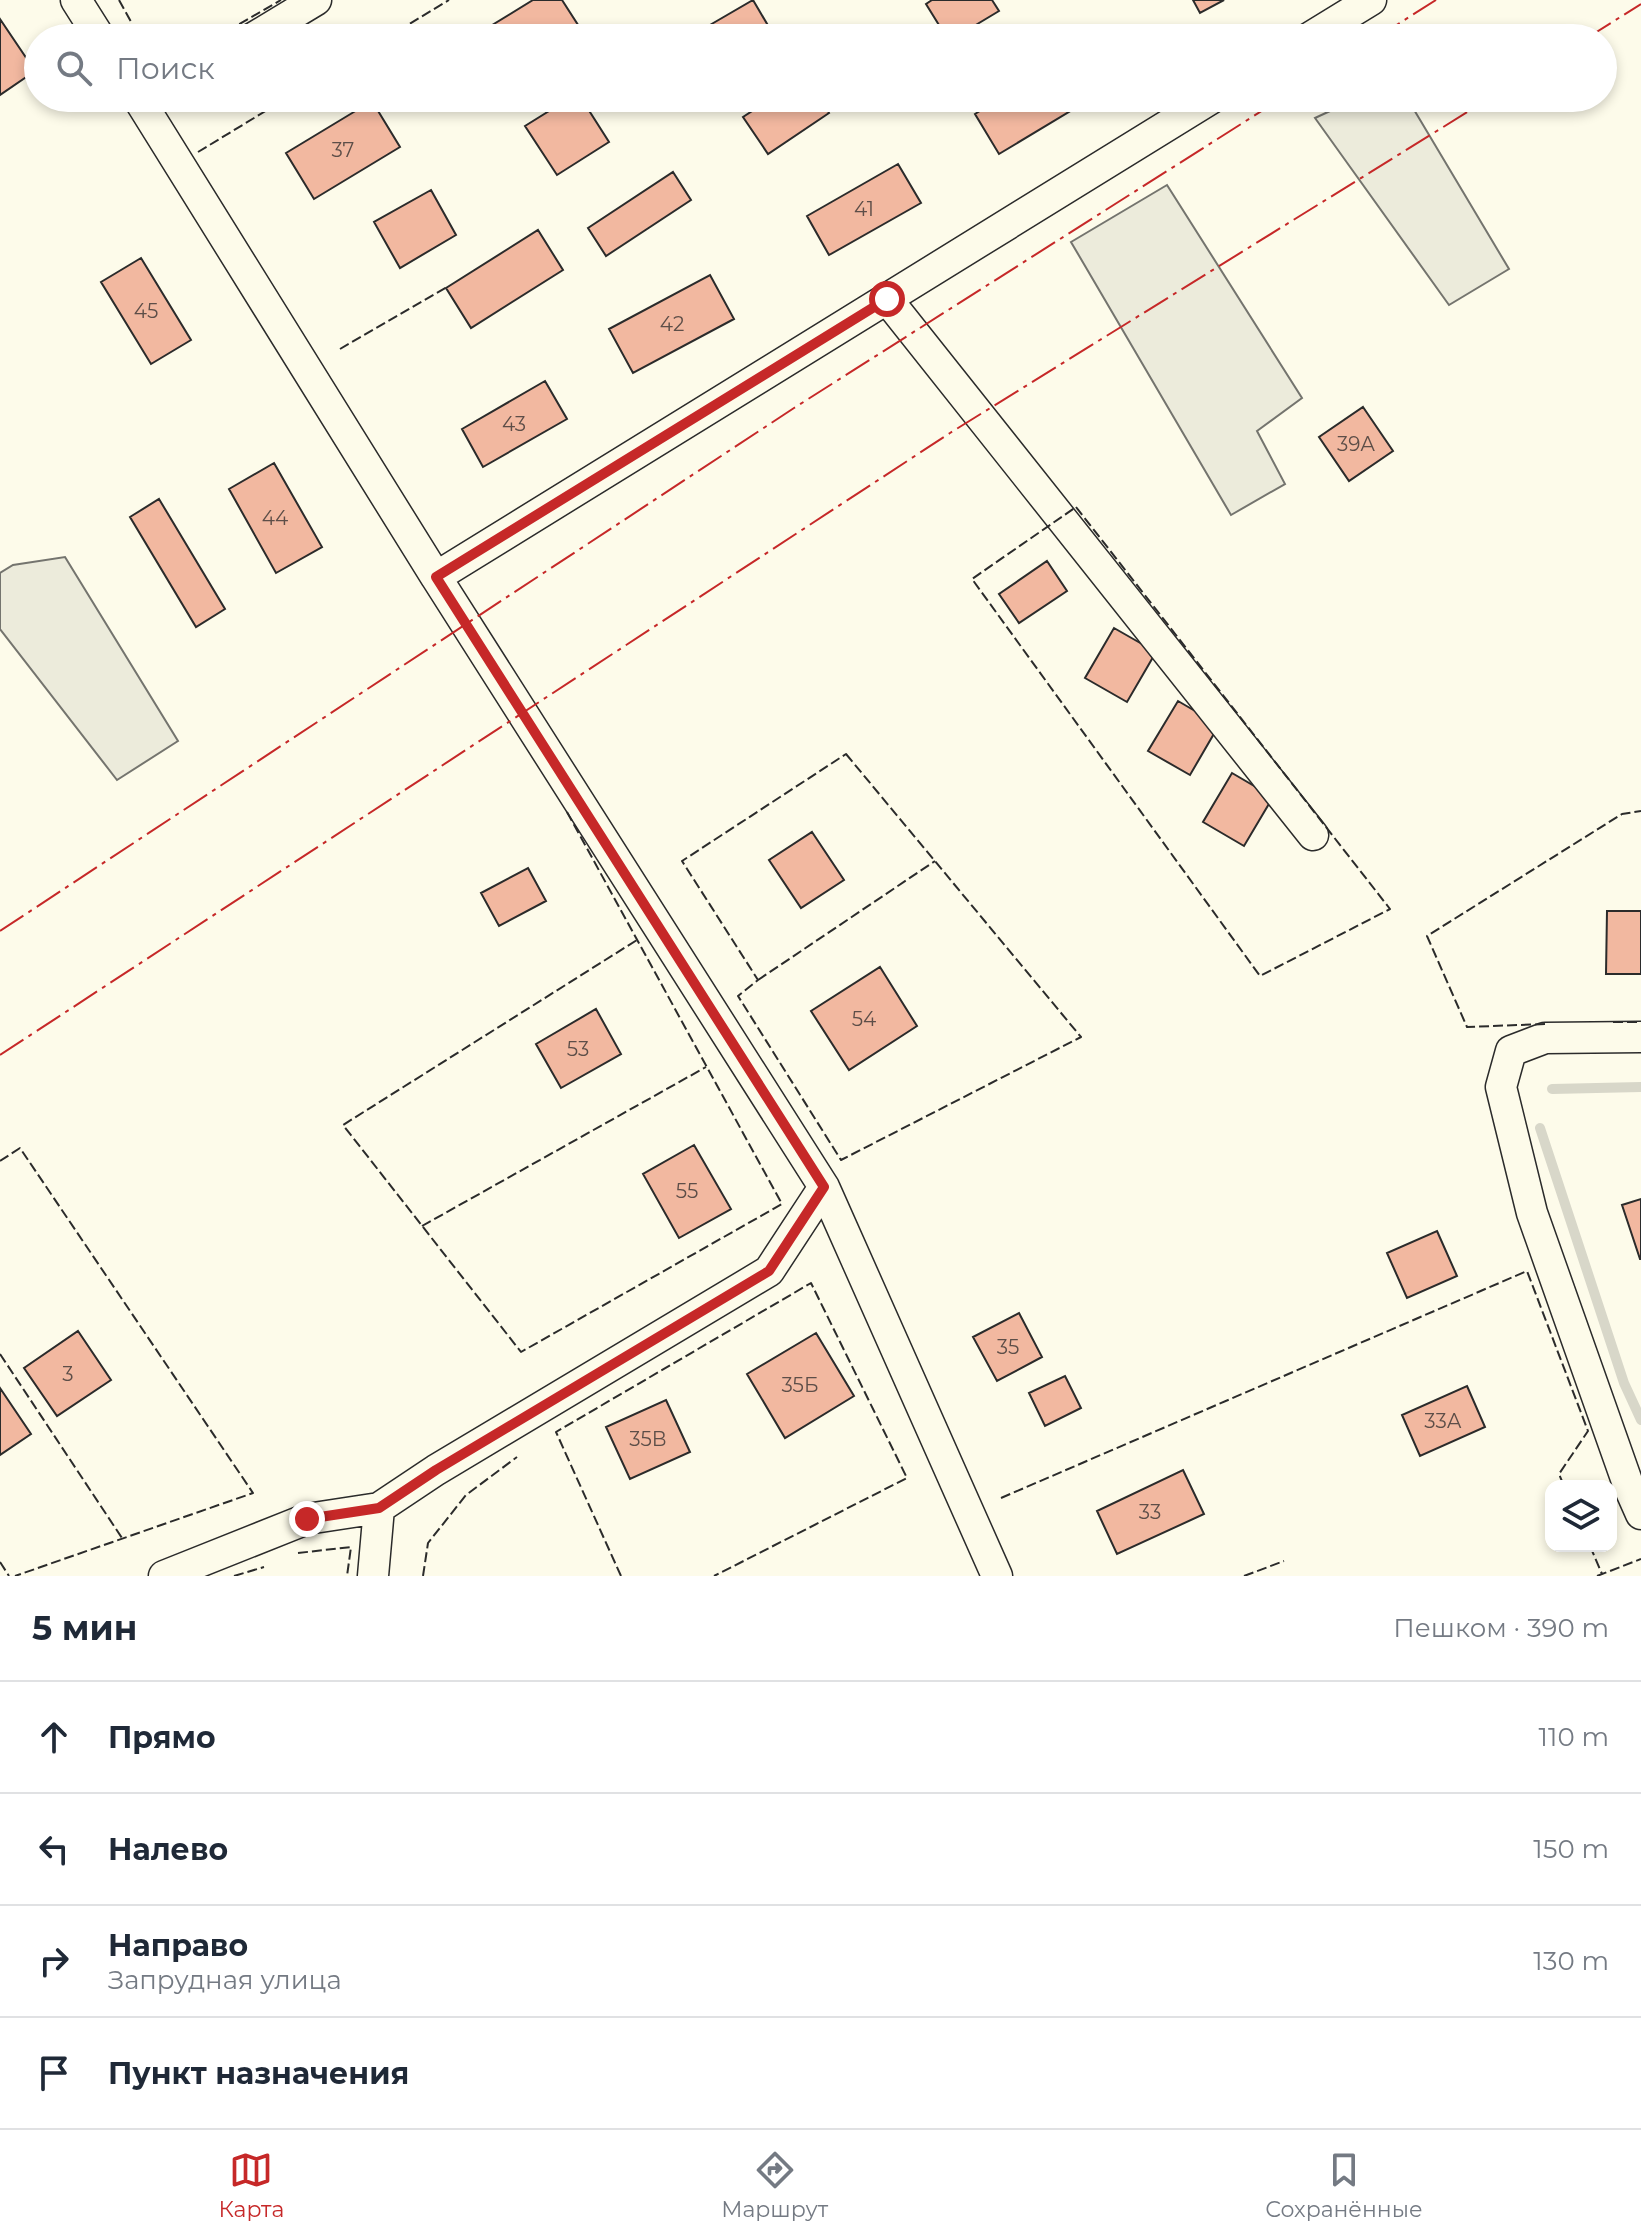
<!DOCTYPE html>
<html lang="ru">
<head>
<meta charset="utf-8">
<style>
  :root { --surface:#fff; --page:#f2f2f3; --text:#1f2937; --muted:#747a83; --line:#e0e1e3; --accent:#c62828 }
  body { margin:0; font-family:Montserrat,sans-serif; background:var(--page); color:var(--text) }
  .controls { position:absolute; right:24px; bottom:24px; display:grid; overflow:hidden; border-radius:16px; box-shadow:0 4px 12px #0003 }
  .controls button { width:72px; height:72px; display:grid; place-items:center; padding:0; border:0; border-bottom:2px solid var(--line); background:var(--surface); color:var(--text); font:40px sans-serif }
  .stop { position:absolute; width:24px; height:24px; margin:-18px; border:6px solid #c62828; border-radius:50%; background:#fff }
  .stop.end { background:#c62828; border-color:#fff; box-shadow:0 2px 8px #0008 }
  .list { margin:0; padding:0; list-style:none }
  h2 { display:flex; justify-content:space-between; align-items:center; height:104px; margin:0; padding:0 32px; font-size:34px }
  h2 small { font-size:26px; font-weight:400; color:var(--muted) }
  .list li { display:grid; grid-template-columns:52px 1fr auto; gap:24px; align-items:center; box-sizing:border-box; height:112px; padding:0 32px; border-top:2px solid var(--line) }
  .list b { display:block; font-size:30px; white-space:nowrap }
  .list p { margin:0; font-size:26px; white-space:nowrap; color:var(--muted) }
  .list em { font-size:26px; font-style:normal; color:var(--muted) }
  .icon { flex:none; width:44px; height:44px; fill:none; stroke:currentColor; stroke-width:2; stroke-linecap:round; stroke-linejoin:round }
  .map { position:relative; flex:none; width:1641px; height:1576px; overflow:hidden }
  .search { position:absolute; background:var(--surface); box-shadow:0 4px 12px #0003; left:24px; right:24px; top:24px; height:88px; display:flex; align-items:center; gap:20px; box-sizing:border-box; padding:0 28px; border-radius:44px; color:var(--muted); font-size:30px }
  .sheet { height:552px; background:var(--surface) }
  nav { display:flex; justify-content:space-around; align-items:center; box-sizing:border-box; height:112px; border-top:2px solid var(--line); background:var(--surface); font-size:22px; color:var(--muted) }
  nav a { display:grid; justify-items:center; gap:4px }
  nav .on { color:var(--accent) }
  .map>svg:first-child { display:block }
  .green { fill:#ecebdb; stroke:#74746e; stroke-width:2 }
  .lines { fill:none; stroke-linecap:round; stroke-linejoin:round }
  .stream { stroke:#d8d7c9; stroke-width:10 }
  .building { fill:#f2b8a0; stroke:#2b2b2b; stroke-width:2 }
  .street-casing { stroke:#2b2b2b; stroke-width:33 }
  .street { stroke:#fdfbea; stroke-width:30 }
  .fence { stroke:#2b2b2b; stroke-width:2; stroke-dasharray:10 4; stroke-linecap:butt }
  .power { stroke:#c62828; stroke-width:2; stroke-dasharray:28 6 4 6; stroke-linecap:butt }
  .route { stroke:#c62828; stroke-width:10 }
  .labels { text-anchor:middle; stroke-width:6; stroke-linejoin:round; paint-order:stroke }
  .number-label { font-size:20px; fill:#5d4e48 }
</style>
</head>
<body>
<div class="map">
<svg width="1641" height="1576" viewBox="0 0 1641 1576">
  <rect width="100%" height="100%" fill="#fdfbea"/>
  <path class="green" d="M 1358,98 L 1407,98 L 1509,269 L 1449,305 L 1315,118 Z
    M 1167,185 L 1302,398 L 1257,431 L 1285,484 L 1231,515 L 1071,242 Z
    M 65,557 L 178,741 L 117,780 L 0,629 L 0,573 L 13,565 Z"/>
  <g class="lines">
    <path class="stream" d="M 1552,1089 L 1641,1087
      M 1540,1128 L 1624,1383 L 1641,1420"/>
  </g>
  <path class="building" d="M 533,0 L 562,0 L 580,28 L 563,38 L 471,38 Z
    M 753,0 L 773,34 L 766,38 L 708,38 L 703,29 Z
    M 932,0 L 992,0 L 999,11 L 954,38 L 947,38 L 926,4 Z
    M 1193,0 L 1224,0 L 1200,13 Z
    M 0,19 L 35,71 L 0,95 Z
    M 570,98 L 581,98 L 609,142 L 557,175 L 525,126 Z
    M 772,98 L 820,98 L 829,113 L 768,154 L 743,117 Z
    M 1001,98 L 1092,98 L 999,154 L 975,114 Z
    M 372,101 L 400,147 L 314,199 L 286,153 Z
    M 898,164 L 921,203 L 829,255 L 807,216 Z
    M 673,172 L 691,200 L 606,256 L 588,228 Z
    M 431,190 L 456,235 L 400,268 L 374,222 Z
    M 538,230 L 563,270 L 471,328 L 446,288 Z
    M 141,258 L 191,340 L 151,364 L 101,282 Z
    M 710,275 L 734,319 L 633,373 L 609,329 Z
    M 545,381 L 567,419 L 483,467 L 462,429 Z
    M 1363,407 L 1393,451 L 1349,481 L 1319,437 Z
    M 274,463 L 322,547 L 276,573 L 229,489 Z
    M 159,499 L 225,609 L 196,627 L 130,517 Z
    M 1047,561 L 1067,591 L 1019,623 L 999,594 Z
    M 1114,628 L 1156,652 L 1127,702 L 1085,678 Z
    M 1178,701 L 1219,725 L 1190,775 L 1148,751 Z
    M 1232,773 L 1273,797 L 1244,846 L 1203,822 Z
    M 812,832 L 844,880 L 801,908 L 769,860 Z
    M 528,868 L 546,901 L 499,926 L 481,893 Z
    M 1607,911 L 1641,911 L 1641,974 L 1606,974 Z
    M 880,967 L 917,1026 L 849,1070 L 811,1011 Z
    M 596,1009 L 621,1054 L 561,1088 L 536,1044 Z
    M 694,1145 L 731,1209 L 679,1238 L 643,1174 Z
    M 1641,1199 L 1641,1259 L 1640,1259 L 1622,1205 Z
    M 1437,1231 L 1457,1276 L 1407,1298 L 1387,1253 Z
    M 1019,1313 L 1042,1357 L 997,1381 L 973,1337 Z
    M 78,1331 L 111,1380 L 57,1416 L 24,1368 Z
    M 816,1333 L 854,1396 L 785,1438 L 747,1374 Z
    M 1065,1376 L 1081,1408 L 1045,1426 L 1029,1393 Z
    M 1467,1386 L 1485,1427 L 1420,1456 L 1402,1415 Z
    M 0,1388 L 31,1434 L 0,1455 Z
    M 666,1400 L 690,1452 L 630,1479 L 606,1427 Z
    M 1183,1470 L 1204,1514 L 1117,1554 L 1097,1511 Z"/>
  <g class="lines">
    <defs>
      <path id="street" d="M 76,0 L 100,38
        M 253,38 L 316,0
        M 1309,38 L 1371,0
        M 138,98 L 436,577
        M 887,299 L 1313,835
        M 1641,1037 L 1545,1038 L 1511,1051 L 1501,1087 L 1532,1213 L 1629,1487 L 1641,1514
        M 164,1576 L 307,1519 L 379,1508 L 436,1470 L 769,1271 L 824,1187
        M 373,1576 L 379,1508
        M 997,1576 L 824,1187 L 436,577 L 1212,98"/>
    </defs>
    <use href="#street" class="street-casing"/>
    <use href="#street" class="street"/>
    <path class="fence" d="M 119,0 L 140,38
      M 215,38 L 281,0
      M 386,38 L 449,0
      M 198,152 L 287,98
      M 340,349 L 447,287
      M 1076,507 L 1390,909 L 1260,976 L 972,579 Z
      M 846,754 L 1081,1037 L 841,1160 L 738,996 L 758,980 L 682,861 Z
      M 567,812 L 782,1204 L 521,1352 L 343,1125 L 637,940
      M 758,980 L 935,861
      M 1613,1022 L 1641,1022
      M 1545,1024 L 1467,1027 L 1427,936 L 1622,814 L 1641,811
      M 0,1161 L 20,1148 L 253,1493 L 15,1576
      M 422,1226 L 706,1067
      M 0,1354 L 122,1538
      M 1001,1498 L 1527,1271 L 1588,1431 L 1559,1474 L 1564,1486
      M 1590,1546 L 1602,1574
      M 298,1553 L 351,1547 L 347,1576
      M 0,1562 L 9,1576
      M 234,1576 L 264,1567
      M 423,1576 L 428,1543 L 466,1495 L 517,1457
      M 621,1576 L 556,1432 L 811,1283 L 907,1478 L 714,1576
      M 1244,1576 L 1284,1561
      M 1597,1576 L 1641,1559"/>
    <path class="power" d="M 1376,38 L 1436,0
      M 1587,38 L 1641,4
      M 0,931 L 794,408 L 1282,98
      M 0,1055 L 950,433 L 1490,98"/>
  </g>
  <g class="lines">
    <path class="route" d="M 307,1519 L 379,1508 L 436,1470 L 769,1271 L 824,1187 L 436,577 L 887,299"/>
  </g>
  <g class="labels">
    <g class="number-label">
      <text x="343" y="157">37</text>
      <text x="864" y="216">41</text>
      <text x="146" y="318">45</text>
      <text x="672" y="331">42</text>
      <text x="514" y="431">43</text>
      <text x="1356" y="451">39А</text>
      <text x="275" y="525">44</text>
      <text x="864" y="1026">54</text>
      <text x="578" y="1056">53</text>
      <text x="687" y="1198">55</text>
      <text x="1008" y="1354">35</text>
      <text x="68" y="1381">3</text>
      <text x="800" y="1392">35Б</text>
      <text x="1443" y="1428">33А</text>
      <text x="648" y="1446">35В</text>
      <text x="1150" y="1519">33</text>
    </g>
  </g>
</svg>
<div class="controls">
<button><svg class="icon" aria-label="layers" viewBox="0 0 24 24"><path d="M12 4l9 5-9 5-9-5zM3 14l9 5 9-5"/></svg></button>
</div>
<div class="stop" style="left:887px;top:299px"></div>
<div class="stop end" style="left:307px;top:1519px"></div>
<div class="search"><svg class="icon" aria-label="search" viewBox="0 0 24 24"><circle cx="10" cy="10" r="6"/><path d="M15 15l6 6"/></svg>Поиск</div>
</div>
<section class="sheet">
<h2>5 мин<small>Пешком · 390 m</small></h2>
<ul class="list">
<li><svg class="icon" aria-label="ahead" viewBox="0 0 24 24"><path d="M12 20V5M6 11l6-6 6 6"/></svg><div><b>Прямо</b></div><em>110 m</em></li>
<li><svg class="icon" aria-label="left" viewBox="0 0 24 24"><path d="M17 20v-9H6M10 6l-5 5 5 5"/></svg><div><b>Налево</b></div><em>150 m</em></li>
<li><svg class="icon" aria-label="right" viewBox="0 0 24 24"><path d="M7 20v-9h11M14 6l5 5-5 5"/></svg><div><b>Направо</b><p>Запрудная улица</p></div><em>130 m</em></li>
<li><svg class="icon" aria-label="arrive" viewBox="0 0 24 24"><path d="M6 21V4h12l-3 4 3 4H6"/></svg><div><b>Пункт назначения</b></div></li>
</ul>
</section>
<nav>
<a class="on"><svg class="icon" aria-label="map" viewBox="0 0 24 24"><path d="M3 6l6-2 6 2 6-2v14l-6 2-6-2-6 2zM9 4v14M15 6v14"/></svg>Карта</a>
<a><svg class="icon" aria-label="directions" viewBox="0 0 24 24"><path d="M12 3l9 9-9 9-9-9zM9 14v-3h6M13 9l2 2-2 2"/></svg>Маршрут</a>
<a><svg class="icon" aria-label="saved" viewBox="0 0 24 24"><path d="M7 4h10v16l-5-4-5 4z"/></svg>Сохранённые</a>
</nav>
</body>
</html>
